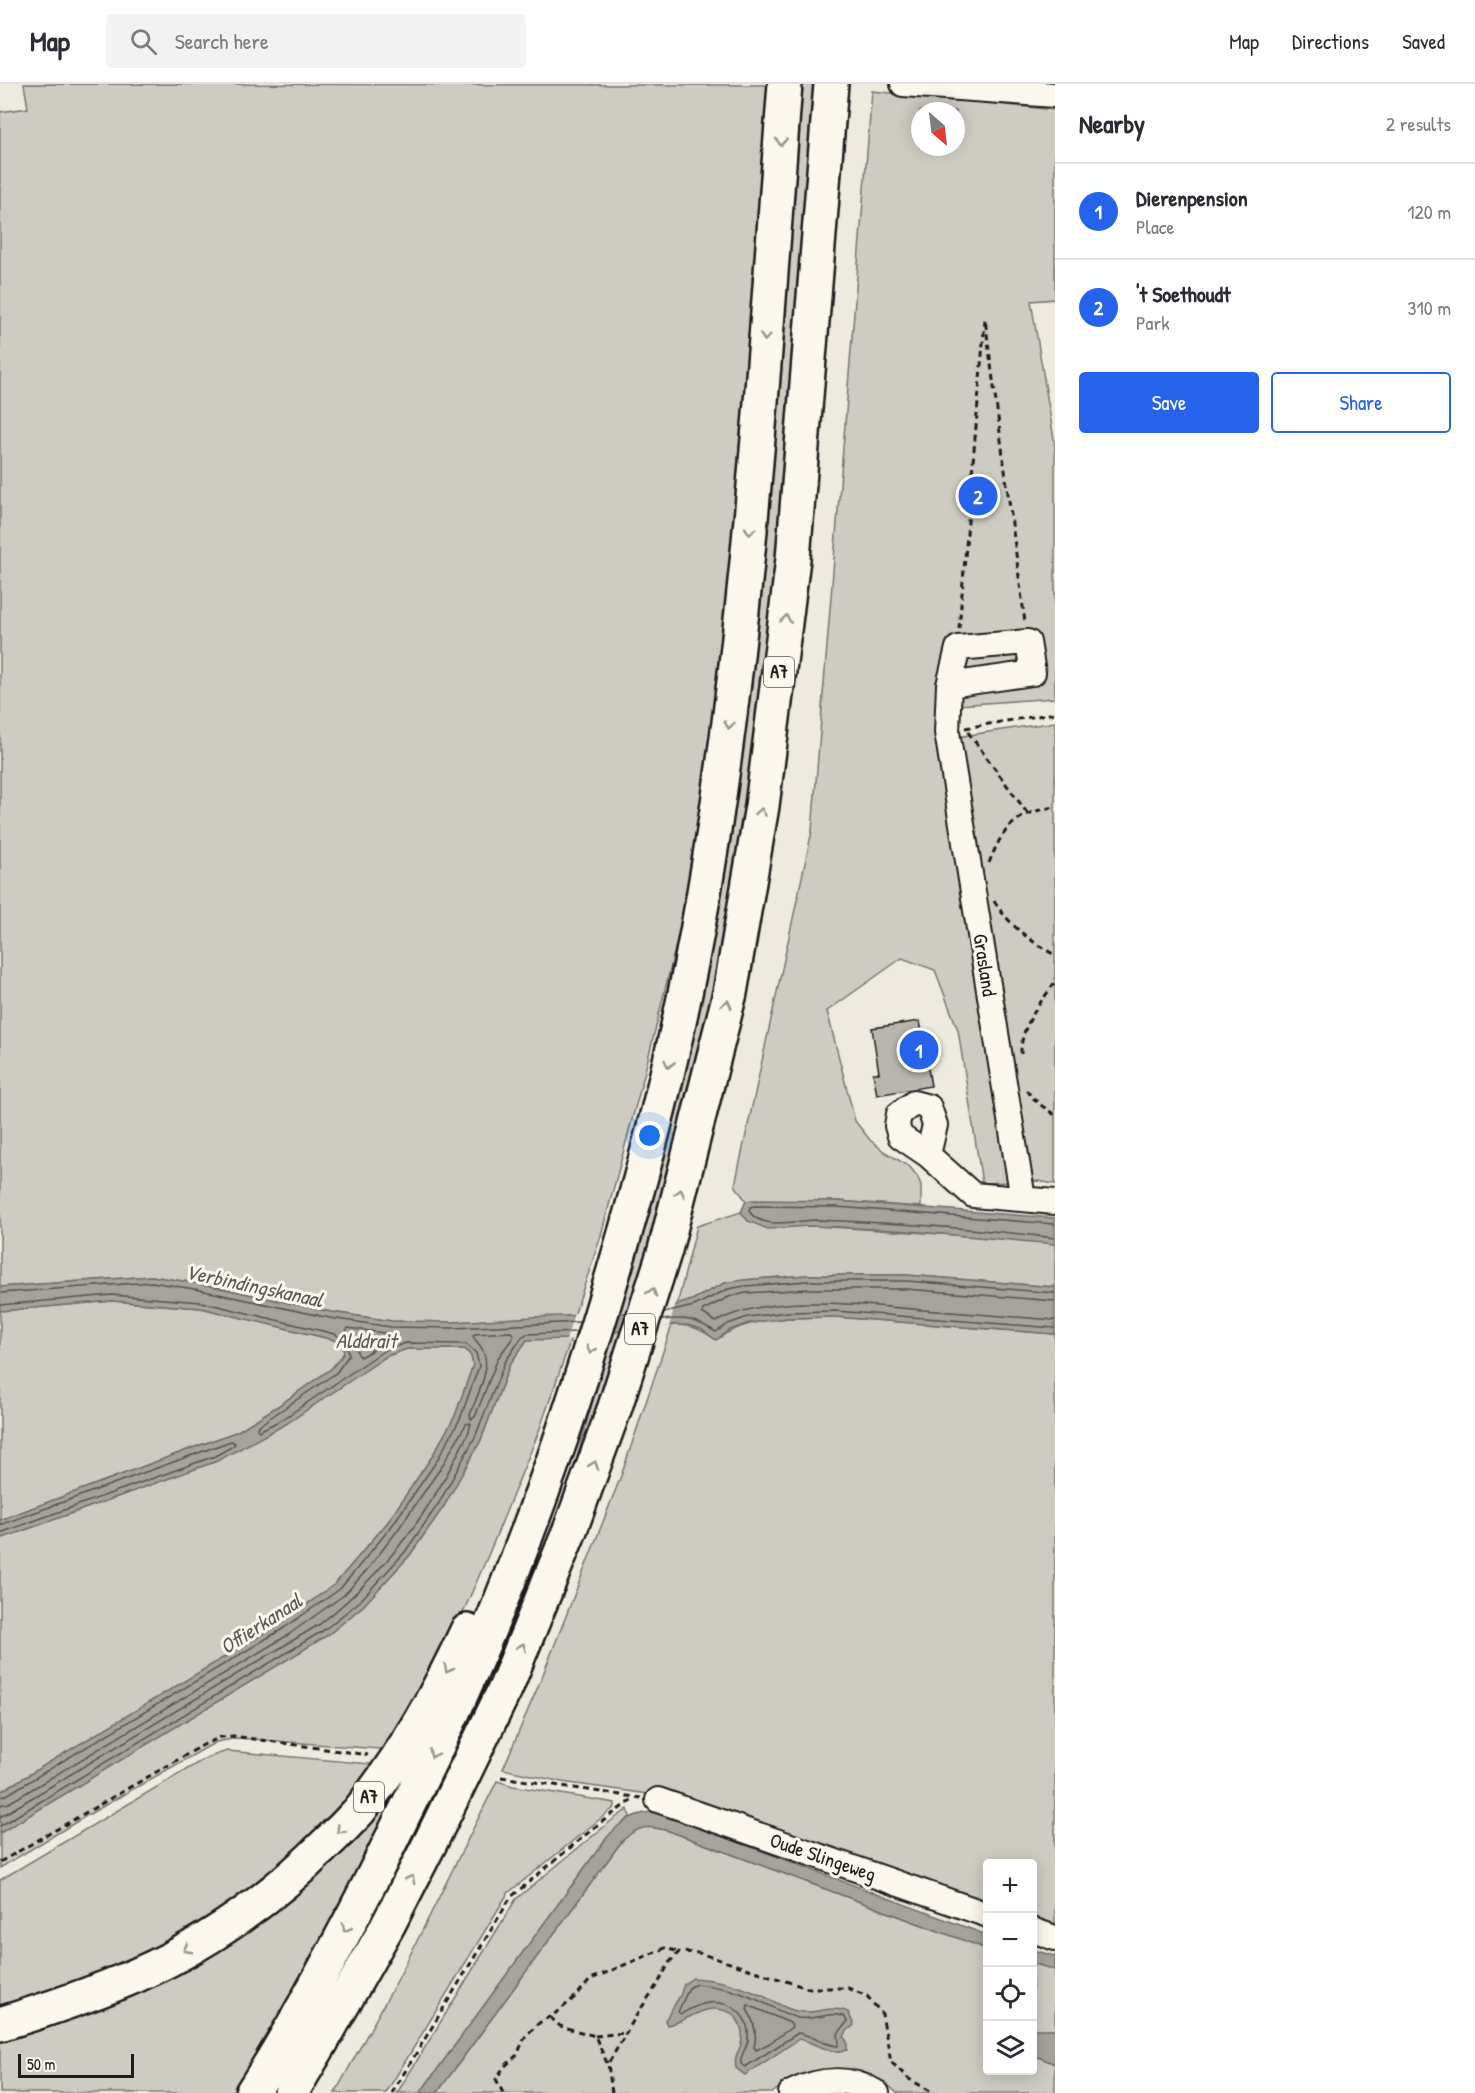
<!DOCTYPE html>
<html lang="en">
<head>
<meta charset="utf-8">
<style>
  :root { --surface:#fff; --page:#f2f2f3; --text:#2b2b33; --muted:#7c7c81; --line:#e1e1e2; --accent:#2563eb }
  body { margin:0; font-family:"Patrick Hand",sans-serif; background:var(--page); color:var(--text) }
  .controls { position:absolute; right:18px; bottom:18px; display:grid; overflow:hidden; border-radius:6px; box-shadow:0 3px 15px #0003 }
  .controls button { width:54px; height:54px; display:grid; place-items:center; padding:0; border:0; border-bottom:2px solid var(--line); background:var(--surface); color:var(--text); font:30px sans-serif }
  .compass { position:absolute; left:911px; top:18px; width:54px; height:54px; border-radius:50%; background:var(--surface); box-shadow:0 3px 15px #0003; rotate:152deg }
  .scale { position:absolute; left:18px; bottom:15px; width:116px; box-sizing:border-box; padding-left:6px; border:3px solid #1c1c1c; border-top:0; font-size:16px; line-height:21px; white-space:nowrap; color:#1c1c1c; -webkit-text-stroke:4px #fbf7ec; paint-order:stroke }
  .you { position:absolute; left:650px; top:1052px; width:21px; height:21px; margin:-15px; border:4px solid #fff; border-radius:50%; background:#1a73e8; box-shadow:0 0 0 9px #1a73e833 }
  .badge { display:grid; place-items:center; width:39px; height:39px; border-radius:50%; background:var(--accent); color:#fff; font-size:20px; font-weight:700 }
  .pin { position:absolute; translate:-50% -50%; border:3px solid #fff; box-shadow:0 2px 6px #0006 }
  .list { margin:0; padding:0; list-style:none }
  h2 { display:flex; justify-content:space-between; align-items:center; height:78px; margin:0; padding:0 24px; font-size:26px }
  h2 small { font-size:20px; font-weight:400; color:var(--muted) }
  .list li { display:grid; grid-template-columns:39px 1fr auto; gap:18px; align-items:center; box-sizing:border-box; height:96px; padding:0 24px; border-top:2px solid var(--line) }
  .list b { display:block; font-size:22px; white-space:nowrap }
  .list p { margin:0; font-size:20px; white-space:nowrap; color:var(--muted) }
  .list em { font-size:20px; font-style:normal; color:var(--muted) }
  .actions { display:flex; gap:12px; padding:18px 24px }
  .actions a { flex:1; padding:14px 0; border:2px solid var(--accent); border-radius:6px; text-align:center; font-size:21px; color:var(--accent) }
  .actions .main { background:var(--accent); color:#fff }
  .icon { flex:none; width:33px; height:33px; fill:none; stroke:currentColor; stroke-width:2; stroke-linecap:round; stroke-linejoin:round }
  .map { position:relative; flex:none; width:1055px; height:2009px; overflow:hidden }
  header { display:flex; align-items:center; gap:36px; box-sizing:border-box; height:84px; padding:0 30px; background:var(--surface); border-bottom:2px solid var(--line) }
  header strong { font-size:28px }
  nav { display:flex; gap:33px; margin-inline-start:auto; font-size:21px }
  .search { width:420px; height:54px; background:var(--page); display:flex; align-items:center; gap:15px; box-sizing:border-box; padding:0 21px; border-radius:6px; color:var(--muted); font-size:22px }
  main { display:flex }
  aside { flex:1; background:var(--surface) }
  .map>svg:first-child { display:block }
  .green { fill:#ceccc2; stroke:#75746f; stroke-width:1.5; fill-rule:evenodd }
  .water { fill:#a6a39d; stroke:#6f6d69; stroke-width:1.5 }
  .pier { fill:#eeeadf }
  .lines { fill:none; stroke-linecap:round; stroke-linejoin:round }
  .shore { stroke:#535250; stroke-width:1.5 }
  .building { fill:#b9b6af; stroke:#1c1c1c; stroke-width:1.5 }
  .minor-casing { stroke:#1c1c1c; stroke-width:28 }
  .highway-casing { stroke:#1c1c1c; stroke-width:38 }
  .path { stroke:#1c1c1c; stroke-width:3; stroke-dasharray:6 4.5; stroke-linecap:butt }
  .minor { stroke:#fbf7ec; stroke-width:24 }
  .highway { stroke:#fbf7ec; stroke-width:33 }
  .oneway { stroke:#97948e }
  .labels { text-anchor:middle; stroke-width:6; stroke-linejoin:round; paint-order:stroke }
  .shield { fill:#fbf7ec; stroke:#5f5e5a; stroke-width:1.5 }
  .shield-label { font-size:18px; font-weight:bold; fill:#1c1c1c }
  .street-label { font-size:20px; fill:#1c1c1c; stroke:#fbf7ec }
  .water-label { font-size:21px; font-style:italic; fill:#5a5956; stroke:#fbf7ec }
</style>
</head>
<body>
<header>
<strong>Map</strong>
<div class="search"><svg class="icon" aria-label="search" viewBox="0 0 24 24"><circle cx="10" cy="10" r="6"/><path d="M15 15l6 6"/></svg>Search here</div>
<nav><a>Map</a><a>Directions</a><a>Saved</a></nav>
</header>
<main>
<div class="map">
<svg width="1055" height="2009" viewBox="0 0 1055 2009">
  <rect width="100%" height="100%" fill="#eeeadf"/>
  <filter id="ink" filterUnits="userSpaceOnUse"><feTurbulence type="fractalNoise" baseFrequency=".0167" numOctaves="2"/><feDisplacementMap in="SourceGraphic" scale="12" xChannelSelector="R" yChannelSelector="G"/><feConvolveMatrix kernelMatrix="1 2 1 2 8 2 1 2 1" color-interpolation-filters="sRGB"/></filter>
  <g filter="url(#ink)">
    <path class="green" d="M 24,0 L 769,1 L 719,613 L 705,724 L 677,857 L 644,991 L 600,1155 L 574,1232 L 453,1238 L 392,1237 L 331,1228 L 201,1200 L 152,1192 L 0,1203 L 0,28 L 28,24 Z
      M 796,0 L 821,0 L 800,267 L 747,768 L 671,1111 L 629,1228 L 618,1230 L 639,1161 L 703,903 L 730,760 L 750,587 Z
      M 872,7 L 1055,26 L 1055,215 L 1031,217 L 1055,361 L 1055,614 L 957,621 L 956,653 L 1055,638 L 1055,1100 L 1038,1097 L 982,1099 L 958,946 L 935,886 L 902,874 L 827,927 L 855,1037 L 870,1056 L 885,1068 L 910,1083 L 917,1092 L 921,1101 L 921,1123 L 837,1117 L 746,1117 L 735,1101 L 812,747 ZM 920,27 L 956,27 L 956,63 L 920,63 Z
      M 741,1128 L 748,1137 C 850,1146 953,1148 1055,1160 L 1055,1203 L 907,1191 L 807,1191 L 744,1196 L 725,1199 L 692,1216 L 677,1221 L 697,1142 Z
      M 112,1217 L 201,1224 L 334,1256 L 343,1263 L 344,1269 L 332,1284 L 278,1322 L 238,1347 L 0,1436 L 0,1227 Z
      M 835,1233 L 1055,1250 L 1055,1841 L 1033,1833 L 1032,1780 L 988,1780 L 987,1818 L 677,1714 L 562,1698 L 503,1685 L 542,1593 L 621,1392 L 672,1241 C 691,1241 701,1245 716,1256 C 750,1231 794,1234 835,1233 Z
      M 634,1246 L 580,1380 L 572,1391 L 612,1248 Z
      M 548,1254 L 571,1255 L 539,1347 L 490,1467 L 448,1563 L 392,1666 L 238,1654 L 216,1658 L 86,1732 L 0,1784 L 0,1749 L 328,1551 L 363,1522 L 410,1471 L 444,1422 L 481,1356 L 510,1280 L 527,1256 Z
      M 407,1265 L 465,1265 L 471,1272 L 473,1281 L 455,1332 L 431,1374 L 387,1439 L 335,1500 L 281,1539 L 0,1708 L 0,1455 L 217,1377 L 387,1272 Z
      M 449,1609 L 323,1862 L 235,2009 L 0,2009 L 0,1949 L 206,1867 Z
      M 227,1667 L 382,1681 L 369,1698 L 217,1843 L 0,1930 L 0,1796 L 206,1674 Z
      M 497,1697 L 513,1702 L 615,1719 L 615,1723 L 508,1809 L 386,2009 L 335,2009 L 398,1895 Z
      M 628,1725 L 630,1733 L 605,1756 L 420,2009 L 397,2009 L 516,1815 L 611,1737 Z
      M 647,1742 L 669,1747 L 987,1865 L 988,1986 L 1032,1986 L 1033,1968 L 1036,1972 L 1055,1980 L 1055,2009 L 897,2009 C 875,1986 823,1978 795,1993 C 787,1997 779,2004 772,2009 L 437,2009 L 622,1757 L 632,1747 Z
      M 1032,1879 L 1055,1886 L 1055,1945 L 1033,1946 Z"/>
    <path class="water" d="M 753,1116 L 837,1117 L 1055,1134 L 1055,1160 L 908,1147 L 839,1143 L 808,1142 L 768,1145 L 748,1137 L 741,1128 L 746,1117 Z
      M 807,1191 L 907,1191 L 1055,1203 L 1055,1250 L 835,1233 L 788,1234 L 749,1239 L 730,1246 L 716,1256 L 701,1245 L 687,1241 L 672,1241 L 612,1248 L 571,1255 L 527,1256 L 510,1280 L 481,1356 L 444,1422 L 410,1471 L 363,1522 L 328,1551 L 0,1749 L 0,1708 L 281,1539 L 335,1500 L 387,1439 L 431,1374 L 455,1332 L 473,1281 L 471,1272 L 465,1265 L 407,1265 L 387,1272 L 286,1340 L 217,1377 L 0,1455 L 0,1436 L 238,1347 L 278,1322 L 332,1284 L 344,1269 L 343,1263 L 334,1256 L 201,1224 L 112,1217 L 0,1227 L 0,1203 L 152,1192 L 201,1200 L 331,1228 L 392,1237 L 453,1238 L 533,1233 L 618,1230 L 677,1221 L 692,1216 L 725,1199 L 744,1196 Z
      M 650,1728 L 665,1731 L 987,1851 L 987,1865 L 669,1747 C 648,1741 639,1741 622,1757 L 437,2009 L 420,2009 L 605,1756 C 618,1740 629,1731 650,1728 Z
      M 1033,1866 L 1055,1872 L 1055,1886 L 1033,1879 Z
      M 693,1894 C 716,1895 735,1900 756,1909 C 772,1915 786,1927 803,1928 C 819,1929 833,1921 848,1928 L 854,1941 L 847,1947 L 844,1953 L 847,1958 L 847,1966 C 829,1971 816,1959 799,1955 L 745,1991 L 736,1984 C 733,1968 742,1967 742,1953 C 743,1946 740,1940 737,1935 C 734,1930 732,1929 726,1927 C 703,1919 688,1938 667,1941 L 665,1936 L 680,1912 L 684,1900 Z
      M 1034,1945 L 1055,1945 L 1055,1980 L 1036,1972 L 1033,1968 Z"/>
    <path class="pier" d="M 676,1218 L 669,1242 L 624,1249 L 631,1225 Z
      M 617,1227 L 610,1251 L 566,1257 L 574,1229 Z"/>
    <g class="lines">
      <path class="shore" d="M 1055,1140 L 837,1123 L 754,1122 L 750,1123 L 749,1127 C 761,1147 798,1136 817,1136 C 897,1139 976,1144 1055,1154
        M 0,1209 L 152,1198 L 200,1206 L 330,1234 L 391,1243 L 453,1244 L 580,1238
        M 1055,1217 L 906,1205 L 808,1205 L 746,1209 L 731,1212 L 703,1226 L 702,1229 L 716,1238 C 769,1208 864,1221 923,1226 C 967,1229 1011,1233 1055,1236
        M 0,1221 L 112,1211 L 201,1218 L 335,1250 L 346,1258 L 349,1271 L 336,1289 L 258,1342 L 257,1345 L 259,1347 L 283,1335 L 385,1266 L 406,1259 L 466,1260 L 476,1269 L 479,1282 L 460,1335 L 436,1378 L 391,1443 L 340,1505 L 284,1544 L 5,1712 L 0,1713
        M 664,1229 L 694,1222 L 728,1205 L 745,1202 L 807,1197 L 907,1197 L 1055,1209
        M 661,1236 C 688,1233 694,1235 716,1248 L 728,1240 L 748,1233 L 788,1228 L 835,1227 L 1055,1244
        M 348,1244 L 391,1250 L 394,1254 L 360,1273 C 353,1264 359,1260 346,1248 Z
        M 511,1248 L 514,1252 L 498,1274 L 475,1333 L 471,1335 L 470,1331 C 476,1313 492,1286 483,1267 C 481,1261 475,1257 473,1252 L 475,1250 Z
        M 0,1441 L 231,1357 L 235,1359 L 233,1362 L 215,1372 L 0,1449
        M 0,1721 L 9,1719 L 288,1551 L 344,1511 L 366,1487 L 397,1447 L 442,1382 L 466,1340 L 471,1339 L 468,1350 C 457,1371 446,1394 433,1414 C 403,1463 364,1505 320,1540 L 0,1733
        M 0,1742 L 324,1546 L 359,1518 L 405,1468 L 439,1419 L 475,1353 L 505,1278 L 522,1253 L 527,1250 L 577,1248
        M 696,1900 C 717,1902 736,1906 755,1915 C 770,1921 782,1930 798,1934 C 814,1937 831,1926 845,1933 L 847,1938 L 838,1950 L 839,1959 L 838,1962 C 823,1961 812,1951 798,1949 L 745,1983 L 741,1980 C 739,1971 748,1964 748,1954 C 750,1928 726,1914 703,1920 C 695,1922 688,1926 681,1930 L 678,1928 L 689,1904 Z
        M 748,1921 L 790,1939 L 792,1943 L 770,1959 L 756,1966 L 754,1963 C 758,1949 754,1937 747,1925 Z"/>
    </g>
    <path class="building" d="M 920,937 L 931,1002 L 877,1011 L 873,989 L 879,989 L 872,944 Z"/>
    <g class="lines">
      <defs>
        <path id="minor" d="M 903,0 L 1055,11
          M 949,601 L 958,564 L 1028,558 L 1033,589 L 949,601 L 947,648 L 1023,1115
          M 928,1071 L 935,1041 L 929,1023 L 914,1019 L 899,1030 L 897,1042 L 900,1052 L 928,1071 L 973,1111 L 1055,1118
          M 658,1716 L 988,1831
          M 1032,1846 L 1055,1854
          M 791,2009 C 819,1995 849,1992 877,2009"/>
        <path id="highway" d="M 0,1940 C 46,1926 93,1910 137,1891 C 209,1859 272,1814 327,1759 C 338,1749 349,1738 359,1727 C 402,1673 438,1610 467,1547
          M 252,2009 C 307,1923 354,1832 399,1740 C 422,1693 446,1646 467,1597 C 524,1468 570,1335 610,1200 C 648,1075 680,948 702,820 C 749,549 764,274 785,0
          M 291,2009 L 322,1957 L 388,1841 L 432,1755 L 506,1603 L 570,1446 L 615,1323 L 665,1166 L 730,909 L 762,722 L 793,475 L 831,0"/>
      </defs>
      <use href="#minor" class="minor-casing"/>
      <use href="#highway" class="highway-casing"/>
      <path class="path" d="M 959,545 L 985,235 L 1025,538
        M 965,644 L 1055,629
        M 968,648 L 1028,730
        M 989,779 C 1003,743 1016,729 1055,723
        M 994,817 C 1009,841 1031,858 1055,871
        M 1021,970 C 1020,942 1040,920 1055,898
        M 1026,1006 L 1038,1019 L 1055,1031
        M 501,1693 L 641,1714
        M 0,1778 L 205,1660 L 221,1653 L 233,1652 L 368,1671
        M 550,1933 L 560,1942 L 595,1952 L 607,1979
        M 595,1952 L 625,1949
        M 392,2009 L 511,1813 L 595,1743 L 634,1714
        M 503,2009 L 496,1995 L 504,1983 L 517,1971 L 525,1953 L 539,1939 L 559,1927 L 576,1912 L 591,1895 L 665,1864 L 679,1868
        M 612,2009 L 608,1980 L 636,1932 L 660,1896 L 669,1879 L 679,1868 L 699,1869 L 807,1904 L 848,1904 L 867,1912 L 882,1930 L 891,1978 L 909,1995 L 934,2009"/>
      <use href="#minor" class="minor"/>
      <use href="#highway" class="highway"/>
    </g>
    <defs><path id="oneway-chevron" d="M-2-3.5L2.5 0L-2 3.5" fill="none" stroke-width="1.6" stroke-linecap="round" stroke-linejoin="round" transform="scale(1.5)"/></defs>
    <g class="oneway">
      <use href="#oneway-chevron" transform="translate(781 58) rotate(94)"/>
      <use href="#oneway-chevron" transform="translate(765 253) rotate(95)"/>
      <use href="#oneway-chevron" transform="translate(750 447) rotate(95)"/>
      <use href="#oneway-chevron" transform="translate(786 535) rotate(-83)"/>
      <use href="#oneway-chevron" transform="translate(729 641) rotate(98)"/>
      <use href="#oneway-chevron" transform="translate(761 728) rotate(-81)"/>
      <use href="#oneway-chevron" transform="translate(727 920) rotate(-76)"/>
      <use href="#oneway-chevron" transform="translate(669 980) rotate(103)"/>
      <use href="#oneway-chevron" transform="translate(680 1109) rotate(-76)"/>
      <use href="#oneway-chevron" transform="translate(652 1208) rotate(-72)"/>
      <use href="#oneway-chevron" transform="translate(591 1266) rotate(107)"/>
      <use href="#oneway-chevron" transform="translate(594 1381) rotate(-70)"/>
      <use href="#oneway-chevron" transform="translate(522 1563) rotate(-68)"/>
      <use href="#oneway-chevron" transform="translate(448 1585) rotate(118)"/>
      <use href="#oneway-chevron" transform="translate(433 1670) rotate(115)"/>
      <use href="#oneway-chevron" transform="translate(340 1746) rotate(135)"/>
      <use href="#oneway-chevron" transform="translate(411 1795) rotate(-62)"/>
      <use href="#oneway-chevron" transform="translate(346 1844) rotate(118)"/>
      <use href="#oneway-chevron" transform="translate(187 1865) rotate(152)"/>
    </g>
  </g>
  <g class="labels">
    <g class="shield">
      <rect x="764" y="573" width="30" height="30" rx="4.5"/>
      <rect x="625" y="1230" width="30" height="30" rx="4.5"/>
      <rect x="354" y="1698" width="30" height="30" rx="4.5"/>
    </g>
    <g class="shield-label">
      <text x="779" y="594">A7</text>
      <text x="640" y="1251">A7</text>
      <text x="369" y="1719">A7</text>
    </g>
    <g class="street-label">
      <text transform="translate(985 881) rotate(81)" y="7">Grasland</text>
      <text transform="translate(823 1773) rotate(19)" y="7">Oude Slingeweg</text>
    </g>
    <g class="water-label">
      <text transform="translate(254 1202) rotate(12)" y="7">Verbindingskanaal</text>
      <text x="366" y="1264">Alddrait</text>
      <text transform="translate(261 1540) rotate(-33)" y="7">Offierkanaal</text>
    </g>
  </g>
</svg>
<div class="controls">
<button>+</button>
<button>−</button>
<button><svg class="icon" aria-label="locate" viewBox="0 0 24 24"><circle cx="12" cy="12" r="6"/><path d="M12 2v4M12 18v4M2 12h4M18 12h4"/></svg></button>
<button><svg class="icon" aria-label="layers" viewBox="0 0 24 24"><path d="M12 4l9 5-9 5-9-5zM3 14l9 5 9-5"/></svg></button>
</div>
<svg class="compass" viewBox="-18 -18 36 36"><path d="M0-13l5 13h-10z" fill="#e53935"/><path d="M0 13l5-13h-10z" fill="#7c7c81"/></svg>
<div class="scale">50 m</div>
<div class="you"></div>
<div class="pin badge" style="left:919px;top:966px">1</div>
<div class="pin badge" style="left:978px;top:412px">2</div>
</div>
<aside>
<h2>Nearby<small>2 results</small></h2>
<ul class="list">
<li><span class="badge">1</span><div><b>Dierenpension</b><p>Place</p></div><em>120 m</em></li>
<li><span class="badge">2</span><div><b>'t Soethoudt</b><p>Park</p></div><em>310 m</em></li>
</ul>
<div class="actions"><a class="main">Save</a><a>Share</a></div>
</aside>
</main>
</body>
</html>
